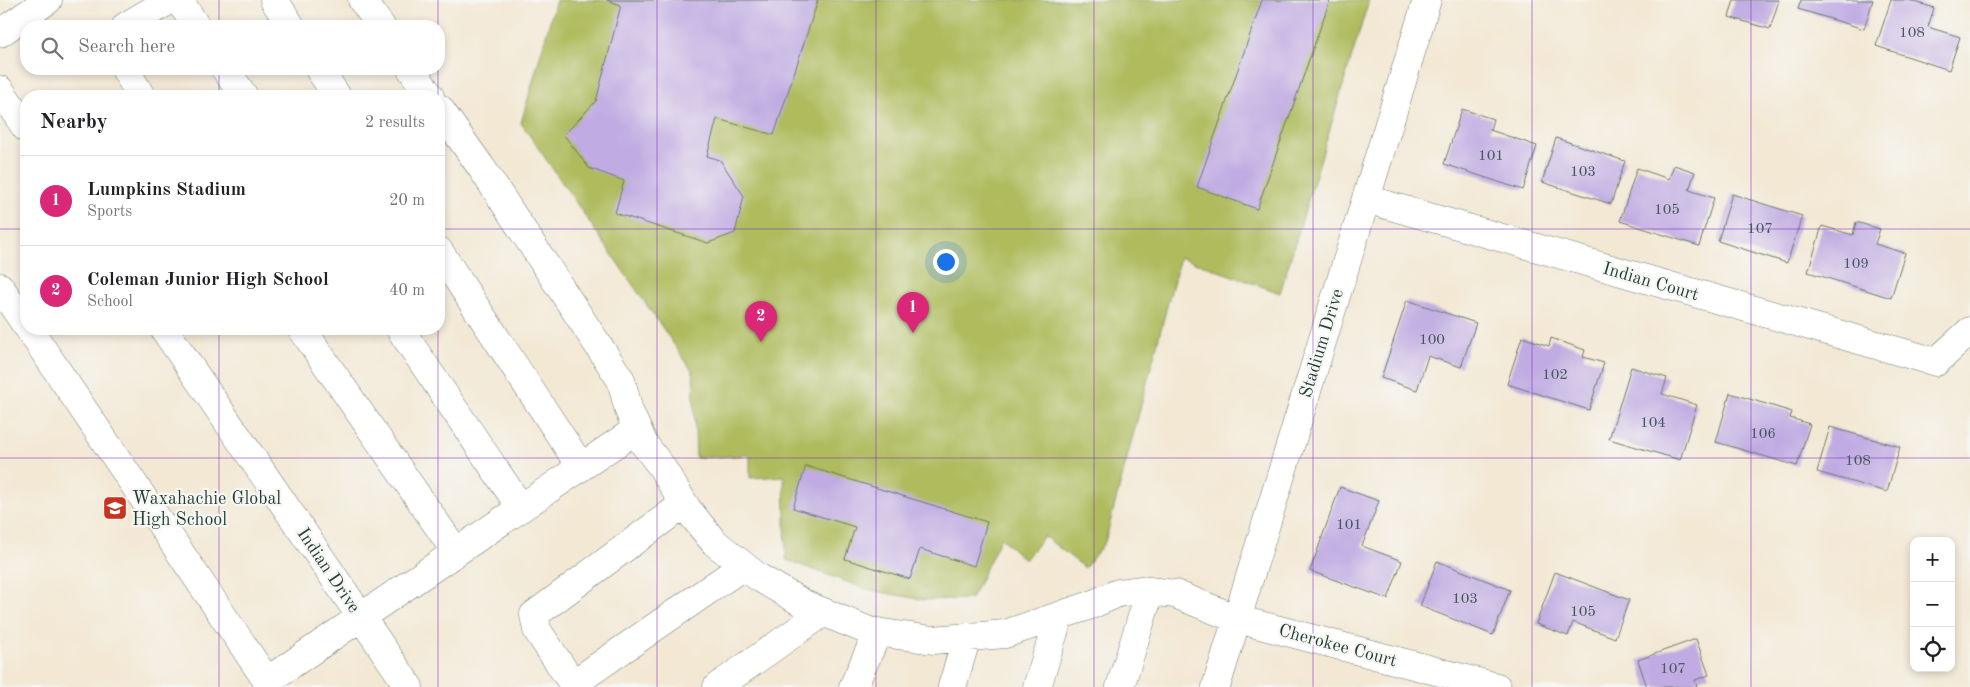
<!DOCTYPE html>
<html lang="en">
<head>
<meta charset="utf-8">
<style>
  :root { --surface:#fff; --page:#f2f2f2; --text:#202124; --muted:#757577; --line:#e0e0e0; --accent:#db2777 }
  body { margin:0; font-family:"Old Standard TT",serif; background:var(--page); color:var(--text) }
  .controls { position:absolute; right:15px; bottom:15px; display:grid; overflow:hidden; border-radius:10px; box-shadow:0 2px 8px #0003 }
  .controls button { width:45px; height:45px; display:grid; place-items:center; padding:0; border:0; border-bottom:1px solid var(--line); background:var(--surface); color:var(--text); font:25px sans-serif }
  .you { position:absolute; left:945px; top:261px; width:18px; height:18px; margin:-12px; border:4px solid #fff; border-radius:50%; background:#1a73e8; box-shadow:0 0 0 8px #1a73e833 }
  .badge { display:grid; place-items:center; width:32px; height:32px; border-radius:50%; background:var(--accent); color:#fff; font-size:16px; font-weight:700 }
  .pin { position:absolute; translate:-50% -41px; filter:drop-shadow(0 1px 2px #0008) }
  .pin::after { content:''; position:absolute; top:26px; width:18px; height:15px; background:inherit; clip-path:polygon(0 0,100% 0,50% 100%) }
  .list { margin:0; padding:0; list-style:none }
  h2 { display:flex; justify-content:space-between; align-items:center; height:65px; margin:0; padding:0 20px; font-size:21px }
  h2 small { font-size:16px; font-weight:400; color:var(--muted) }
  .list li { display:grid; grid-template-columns:32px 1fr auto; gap:15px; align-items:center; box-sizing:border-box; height:90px; padding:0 20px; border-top:1px solid var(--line) }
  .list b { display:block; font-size:19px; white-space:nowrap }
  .list p { margin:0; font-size:16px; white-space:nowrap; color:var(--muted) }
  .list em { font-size:16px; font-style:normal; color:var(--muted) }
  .icon { flex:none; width:28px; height:28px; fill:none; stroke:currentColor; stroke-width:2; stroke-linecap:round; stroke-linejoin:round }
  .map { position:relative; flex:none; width:1970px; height:687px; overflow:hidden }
  .search { position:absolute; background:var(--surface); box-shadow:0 2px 8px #0003; left:20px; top:20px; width:425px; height:55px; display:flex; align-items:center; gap:12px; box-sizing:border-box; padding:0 18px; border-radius:20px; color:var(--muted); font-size:19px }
  .panel { position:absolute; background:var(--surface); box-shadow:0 2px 8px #0003; left:20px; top:90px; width:425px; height:245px; border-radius:20px }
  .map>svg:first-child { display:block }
  .green { fill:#afbb5d; stroke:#677c48 }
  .building { fill:#c0abe2 }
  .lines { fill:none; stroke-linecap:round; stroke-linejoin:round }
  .minor-casing { stroke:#69796c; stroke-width:29 }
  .minor { stroke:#fff; stroke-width:28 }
  .grid { fill:none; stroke:#7b2cbf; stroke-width:1; stroke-opacity:0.55 }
  .labels { text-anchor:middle; stroke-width:4.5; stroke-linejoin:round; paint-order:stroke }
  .number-label { font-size:15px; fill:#475860 }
  .street-label { font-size:18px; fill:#1f3d34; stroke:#f6f6f2 }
  .poi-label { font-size:18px; fill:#1f3d34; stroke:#f6f6f2; text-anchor:start }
</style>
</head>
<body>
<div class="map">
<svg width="1970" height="687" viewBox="0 0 1970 687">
  <rect width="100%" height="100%" fill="#f6f6f2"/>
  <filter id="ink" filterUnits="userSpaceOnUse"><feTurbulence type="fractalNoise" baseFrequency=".02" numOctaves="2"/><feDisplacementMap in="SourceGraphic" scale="10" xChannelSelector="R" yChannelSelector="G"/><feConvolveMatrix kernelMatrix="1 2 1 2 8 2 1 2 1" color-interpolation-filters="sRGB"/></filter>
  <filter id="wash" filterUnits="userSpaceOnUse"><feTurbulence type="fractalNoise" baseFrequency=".0096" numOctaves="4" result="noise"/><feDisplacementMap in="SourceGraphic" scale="20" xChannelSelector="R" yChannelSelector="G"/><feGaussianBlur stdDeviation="1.12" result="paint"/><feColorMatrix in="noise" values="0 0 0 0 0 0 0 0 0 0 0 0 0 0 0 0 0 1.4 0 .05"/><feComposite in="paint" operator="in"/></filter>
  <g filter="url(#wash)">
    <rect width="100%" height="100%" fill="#f3e8d4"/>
    <path class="green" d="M 556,0 L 1369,0 L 1280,293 L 1180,257 L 1105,542 L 1085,568 L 1044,536 L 1025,560 L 1001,538 L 971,599 L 924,600 L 869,590 L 786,560 L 784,476 L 750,478 L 750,455 L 696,458 L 693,372 L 521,123 Z"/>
    <g id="blocks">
      <path class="building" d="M 607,0 L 818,0 L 774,135 L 717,119 L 707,156 L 720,160 L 744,196 L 735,233 L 708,243 L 615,213 L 624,181 L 589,168 L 564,135 L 596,101 L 621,5 Z
        M 1262,0 L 1330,0 L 1257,209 L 1197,187 Z
        M 1734,0 L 1779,0 L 1770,29 L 1729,17 Z
        M 1801,0 L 1873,0 L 1864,29 L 1798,9 Z
        M 1891,0 L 1909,0 L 1934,8 L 1928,27 L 1960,37 L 1949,70 L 1876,46 Z
        M 1462,109 L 1493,119 L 1490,130 L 1537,146 L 1523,190 L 1444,164 Z
        M 1556,138 L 1625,161 L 1611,204 L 1542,182 Z
        M 1674,165 L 1695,172 L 1689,190 L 1714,198 L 1699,246 L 1620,221 L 1637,168 L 1669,179 Z
        M 1732,194 L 1802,216 L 1787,263 L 1718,241 Z
        M 1856,222 L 1880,229 L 1875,244 L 1905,253 L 1891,298 L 1808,272 L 1822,226 L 1853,235 Z
        M 1407,300 L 1476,323 L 1461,367 L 1428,356 L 1417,390 L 1381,378 Z
        M 1522,337 L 1549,346 L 1551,338 L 1585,350 L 1583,357 L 1604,363 L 1589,410 L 1507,384 Z
        M 1631,367 L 1667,378 L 1662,394 L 1697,405 L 1680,460 L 1609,439 Z
        M 1730,393 L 1792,412 L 1790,418 L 1810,424 L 1797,466 L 1716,442 Z
        M 1830,427 L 1900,447 L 1887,492 L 1817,472 Z
        M 806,466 L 987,522 L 974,566 L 920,549 L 910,579 L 845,559 L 855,527 L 793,508 Z
        M 1340,487 L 1379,501 L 1362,546 L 1402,561 L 1388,599 L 1310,571 Z
        M 1437,561 L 1510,590 L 1493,635 L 1420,606 Z
        M 1555,572 L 1629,600 L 1615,638 L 1573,622 L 1568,636 L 1536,624 Z
        M 1696,639 L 1709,675 L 1695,680 L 1697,687 L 1647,687 L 1638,660 Z"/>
    </g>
  </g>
  <g filter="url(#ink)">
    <use href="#blocks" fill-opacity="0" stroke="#69796c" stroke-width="1"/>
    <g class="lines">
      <defs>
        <path id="minor" d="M 179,0 L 196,26
          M 274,0 L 291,26
          M 362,0 L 381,26
          M 126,26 L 170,0
          M 0,33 L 48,0
          M 125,69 L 141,96
          M 225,69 L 244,96
          M 319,69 L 337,96
          M 411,69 L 430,96
          M 0,90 L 26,128
          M 439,108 L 481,167 L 621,380 L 629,411 L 644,444 L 661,466 L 688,510 L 714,542 L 758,577 L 806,605 L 869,631 L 933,640 L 1005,634 L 1091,605 L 1118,593 L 1140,590 L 1175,594 L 1237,619 L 1497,687
          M 1366,199 L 1936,362 L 1970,331
          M 439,251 L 581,467
          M 0,287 L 26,325
          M 29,329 L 267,681 L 637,429
          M 164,329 L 409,687
          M 302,329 L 456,552
          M 400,329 L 521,508
          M 573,684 L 743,566
          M 575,687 L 537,630 L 534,615 L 684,504
          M 717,687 L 824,612
          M 853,687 L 878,632
          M 952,687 L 967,637
          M 1037,687 L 1059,616
          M 1120,687 L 1150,591
          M 1216,687 L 1427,0"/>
      </defs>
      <use href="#minor" class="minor-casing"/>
      <use href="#minor" class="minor"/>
    </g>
  </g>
  <path class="grid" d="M 219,0 L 219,26M 438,0 L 438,26M 657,0 L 657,687M 876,0 L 876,687M 1094,0 L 1094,687M 1313,0 L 1313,687M 1532,0 L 1532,687M 1751,0 L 1751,687M 219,69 L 219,96M 438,69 L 438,96M 0,229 L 26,229M 439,229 L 1970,229M 219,329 L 219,687M 438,329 L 438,687M 0,458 L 1970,458"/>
  <defs>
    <symbol id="school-square" viewBox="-11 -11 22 22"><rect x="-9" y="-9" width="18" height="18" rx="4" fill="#c8321e" stroke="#f6f6f2"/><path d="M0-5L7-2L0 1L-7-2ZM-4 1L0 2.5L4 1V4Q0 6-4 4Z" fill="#fff"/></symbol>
  </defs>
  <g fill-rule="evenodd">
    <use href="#school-square" x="101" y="494" width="28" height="28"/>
  </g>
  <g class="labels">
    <g class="number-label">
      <text x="1912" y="37">108</text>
      <text x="1491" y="160">101</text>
      <text x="1583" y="176">103</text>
      <text x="1667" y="214">105</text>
      <text x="1760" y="233">107</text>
      <text x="1856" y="268">109</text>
      <text x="1432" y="344">100</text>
      <text x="1555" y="379">102</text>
      <text x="1653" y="427">104</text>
      <text x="1763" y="438">106</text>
      <text x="1858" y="465">108</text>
      <text x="1349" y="529">101</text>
      <text x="1465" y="603">103</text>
      <text x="1583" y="616">105</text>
      <text x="1673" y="673">107</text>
    </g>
    <g class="street-label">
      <text transform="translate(1651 281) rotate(16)" y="6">Indian Court</text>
      <text transform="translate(1321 343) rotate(-73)" y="6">Stadium Drive</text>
      <text transform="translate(329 570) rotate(56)" y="6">Indian Drive</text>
      <text transform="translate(1338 645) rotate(15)" y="6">Cherokee Court</text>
    </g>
    <g class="poi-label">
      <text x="132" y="504">Waxahachie Global<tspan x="132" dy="21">High School</tspan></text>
    </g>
  </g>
</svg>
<div class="controls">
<button>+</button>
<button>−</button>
<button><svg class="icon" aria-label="locate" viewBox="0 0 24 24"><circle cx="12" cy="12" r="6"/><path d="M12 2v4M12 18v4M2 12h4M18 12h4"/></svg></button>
</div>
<div class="you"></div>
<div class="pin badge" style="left:913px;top:333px">1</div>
<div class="pin badge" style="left:761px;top:342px">2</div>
<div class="search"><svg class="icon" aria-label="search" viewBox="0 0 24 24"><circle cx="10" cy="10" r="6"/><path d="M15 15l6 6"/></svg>Search here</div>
<section class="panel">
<h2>Nearby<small>2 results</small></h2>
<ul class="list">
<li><span class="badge">1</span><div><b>Lumpkins Stadium</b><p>Sports</p></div><em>20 m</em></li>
<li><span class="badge">2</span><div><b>Coleman Junior High School</b><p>School</p></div><em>40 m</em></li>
</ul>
</section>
</div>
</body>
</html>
